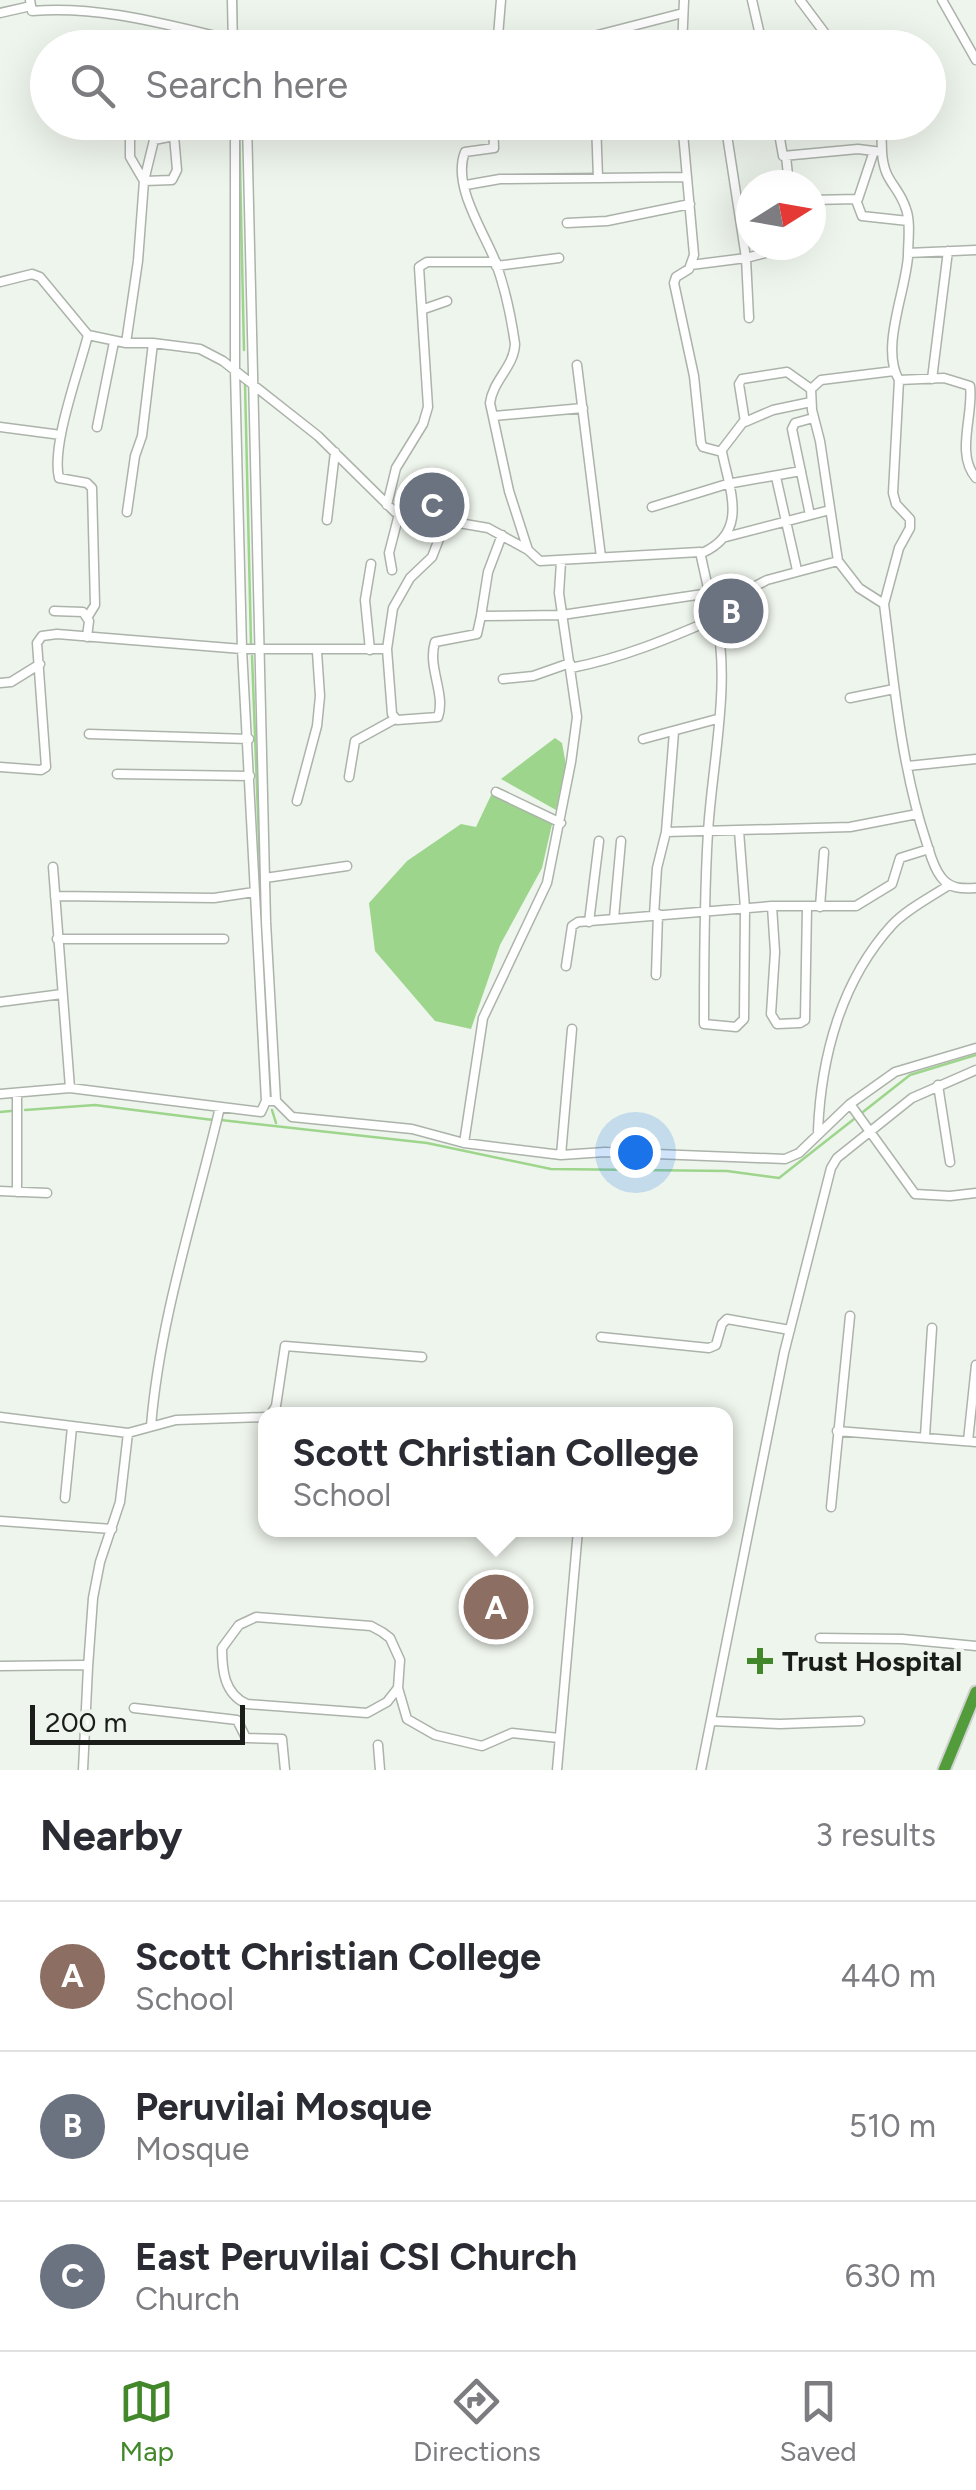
<!DOCTYPE html>
<html lang="en">
<head>
<meta charset="utf-8">
<style>
  :root { --surface:#fff; --page:#f7f7f7; --text:#2b2b33; --muted:#7c7c81; --line:#e1e1e2; --accent:#43872b }
  body { margin:0; font-family:Figtree,sans-serif; background:var(--page); color:var(--text) }
  .compass { position:absolute; left:736px; top:170px; width:90px; height:90px; border-radius:50%; background:var(--surface); box-shadow:0 10px 40px #0002; rotate:79deg }
  .scale { position:absolute; left:30px; bottom:25px; width:215px; box-sizing:border-box; padding-left:10px; border:5px solid #1b1d1a; border-top:0; font-size:28px; line-height:35px; white-space:nowrap; color:#1b1d1a; -webkit-text-stroke:8px #eef5ec; paint-order:stroke }
  .you { position:absolute; left:635px; top:1152px; width:35px; height:35px; margin:-25px; border:8px solid #fff; border-radius:50%; background:#1a73e8; box-shadow:0 0 0 15px #1a73e833 }
  .badge { display:grid; place-items:center; width:65px; height:65px; border-radius:50%; background:var(--accent); color:#fff; font-size:32px; font-weight:700 }
  .pin { position:absolute; translate:-50% -50%; border:5px solid #fff; box-shadow:0 2px 10px #0006 }
  .popup { position:absolute; left:258px; top:1407px; width:475px; height:130px; box-sizing:border-box; display:grid; place-content:center; border-radius:20px; background:var(--surface); filter:drop-shadow(0 2px 8px #0005); font-size:32px; white-space:nowrap; color:var(--muted) }
  .popup b { font-size:38px; color:var(--text) }
  .popup::after { content:''; position:absolute; left:50%; top:100%; margin-left:-20px; border:20px solid transparent; border-top-color:var(--surface) }
  .list { margin:0; padding:0; list-style:none }
  h2 { display:flex; justify-content:space-between; align-items:center; height:130px; margin:0; padding:0 40px; font-size:42px }
  h2 small { font-size:32px; font-weight:400; color:var(--muted) }
  .list li { display:grid; grid-template-columns:65px 1fr auto; gap:30px; align-items:center; box-sizing:border-box; height:150px; padding:0 40px; border-top:2px solid var(--line) }
  .list b { display:block; font-size:38px; white-space:nowrap }
  .list p { margin:0; font-size:32px; white-space:nowrap; color:var(--muted) }
  .list em { font-size:32px; font-style:normal; color:var(--muted) }
  .icon { flex:none; width:55px; height:55px; fill:none; stroke:currentColor; stroke-width:2; stroke-linecap:round; stroke-linejoin:round }
  .map { position:relative; flex:none; width:976px; height:1770px; overflow:hidden }
  .search { position:absolute; background:var(--surface); box-shadow:0 10px 40px #0002; left:30px; right:30px; top:30px; height:110px; display:flex; align-items:center; gap:25px; box-sizing:border-box; padding:0 35px; border-radius:55px; color:var(--muted); font-size:38px }
  .sheet { height:580px; background:var(--surface) }
  nav { display:flex; justify-content:space-around; align-items:center; box-sizing:border-box; height:140px; border-top:2px solid var(--line); background:var(--surface); font-size:28px; color:var(--muted) }
  nav a { display:grid; justify-items:center; gap:5px }
  nav .on { color:var(--accent) }
  .map>svg:first-child { display:block }
  .water { fill:#9dd58c }
  .lines { fill:none; stroke-linecap:round; stroke-linejoin:round }
  .stream { stroke:#9dd58c; stroke-width:2.5 }
  .minor-casing { stroke:#acb3aa; stroke-width:11 }
  .highway-casing { stroke:#d1d2d1; stroke-width:15 }
  .minor { stroke:#fff; stroke-width:8 }
  .highway { stroke:#539c3b; stroke-width:11 }
  .poi-dot { fill:#43872b; stroke:#eef5ec; stroke-width:4 }
  .labels { text-anchor:middle; stroke-width:8; stroke-linejoin:round; paint-order:stroke }
  .poi-label { font-size:28px; font-weight:bold; fill:#1b1d1a; stroke:#eef5ec; text-anchor:start }
</style>
</head>
<body>
<div class="map">
<svg width="976" height="1770" viewBox="0 0 976 1770">
  <rect width="100%" height="100%" fill="#eef5ec"/>
  <path class="water" d="M 555,738 L 562,743 L 566,765 L 556,810 L 501,779 Z
    M 494,789 L 553,820 L 542,868 L 500,945 L 471,1029 L 435,1021 L 375,951 L 369,903 L 407,861 L 461,824 L 476,827 Z"/>
  <g class="lines">
    <path class="stream" d="M 236,0 L 237,48
      M 239,122 L 244,350
      M 245,383 L 251,644
      M 252,656 L 262,920
      M 263,943 L 272,1097
      M 25,1110 L 95,1105 L 213,1120
      M 272,1110 L 276,1123
      M 0,1112 L 11,1111
      M 221,1120 L 427,1143 L 551,1169 L 727,1171 L 779,1178 L 910,1075 L 976,1055"/>
    <defs>
      <path id="minor" d="M 30,0 L 32,11 C 100,5 167,25 233,40
        M 232,0 L 233,48
        M 752,0 L 763,48
        M 800,0 L 836,48
        M 942,0 L 976,60
        M 0,13 L 31,6
        M 497,48 L 501,0
        M 547,48 L 683,13
        M 682,48 L 684,0
        M 717,48 L 725,39 L 761,36
        M 235,122 L 235,371 L 242,649 L 266,1101
        M 247,122 L 266,922 L 276,1101
        M 291,122 L 292,122
        M 493,122 L 494,148 L 465,152 C 452,184 482,229 494,258 C 504,284 511,316 515,344 C 514,367 493,380 490,403 L 509,491 L 528,550
        M 596,122 L 598,178
        M 682,122 L 694,255 L 689,269 L 676,277 L 674,283 L 694,376 L 701,443 L 703,447 L 722,452 C 730,492 749,532 702,553
        M 725,122 L 746,258 L 749,318
        M 777,122 L 783,156 L 858,149 L 882,152 C 884,183 898,184 906,209 C 911,222 908,241 908,256 C 906,291 880,348 899,380 L 944,378 L 970,386 C 974,414 955,454 976,478
        M 881,122 L 882,152
        M 174,136 L 154,140 L 144,181 L 172,180 L 177,170 L 174,136 L 218,122
        M 786,156 L 789,185
        M 466,185 L 500,179 L 687,177
        M 811,200 L 858,199 L 874,151
        M 856,200 L 862,216 L 908,221
        M 567,223 L 607,221 L 690,204
        M 908,253 L 976,250
        M 691,265 L 746,258 L 797,245
        M 496,266 L 559,258
        M 0,282 L 32,274 L 40,277 L 88,335 L 126,343 L 153,343 L 200,349 L 223,361 L 318,436 L 395,512 L 488,528 L 528,550 L 540,561 L 700,552 L 710,597 L 718,606 L 767,580 L 838,561 L 859,588 L 884,604 C 894,682 901,766 926,841 C 930,853 933,867 941,877 C 950,889 962,889 976,888
        M 424,309 L 447,301
        M 126,343 L 138,261 L 144,181 L 130,157 L 130,122
        M 577,365 L 601,557
        M 932,379 L 948,251
        M 811,402 L 773,410 L 745,422 L 739,384 L 742,379 L 787,372 L 811,389
        M 494,416 L 583,408
        M 0,427 L 61,435
        M 97,427 L 114,342
        M 721,451 L 744,421
        M 776,477 L 797,570
        M 387,505 L 396,468 L 423,424 L 428,407 L 419,267 L 427,262 L 496,262
        M 652,507 L 727,484 L 801,471
        M 127,512 L 135,456 L 142,436 L 153,343
        M 810,515 L 792,429 L 795,423 L 813,418
        M 327,520 L 335,452
        M 446,521 L 432,557 L 410,578 L 393,608 L 387,649 L 392,714 L 397,720 L 438,717 C 446,694 427,667 435,642 L 477,634 L 481,616 L 562,615 L 710,593
        M 726,537 L 830,510
        M 838,561 L 820,441 L 812,410 L 811,389 L 821,380 L 894,371
        M 392,570 L 389,553 L 399,514
        M 884,604 L 899,548 L 910,528 L 910,519 L 896,504 L 893,493 L 899,380
        M 54,611 L 83,612 L 89,621 L 87,637
        M 481,616 L 488,572 L 502,535
        M 87,618 L 95,605 L 92,488 L 87,483 L 59,478 C 51,445 79,371 88,335
        M 716,618 C 731,683 712,765 708,832 C 704,896 704,960 704,1024 L 736,1027 L 744,1019 L 745,908 L 739,831
        M 370,650 L 365,600 L 371,564
        M 571,668 C 622,658 668,639 716,618 L 715,606
        M 503,679 L 533,676 L 570,663
        M 0,683 L 11,682 L 40,664
        M 850,698 L 894,689
        M 89,734 L 249,739
        M 643,739 L 717,719
        M 908,766 L 976,759
        M 0,767 L 41,770 L 46,767 L 37,643 L 42,636 L 57,634 L 242,649 L 387,649
        M 117,774 L 250,776
        M 349,777 L 355,741 L 395,719
        M 496,792 L 561,823
        M 297,801 L 317,726 L 320,696 L 317,652
        M 666,832 L 850,827 L 917,814
        M 53,867 L 70,1088
        M 265,878 L 347,866
        M 55,896 L 214,898 L 254,892
        M 772,906 L 775,952 L 771,1014 L 777,1024 L 800,1023 L 805,1020 L 807,907
        M 820,907 L 824,852
        M 654,915 L 657,868 L 666,832 L 674,732
        M 614,918 L 621,841
        M 589,922 L 599,841
        M 57,939 L 224,939
        M 566,966 L 572,926 L 578,922 L 772,906 L 856,906 L 892,884 L 900,858 L 929,849
        M 656,975 L 658,914
        M 0,1002 L 62,994
        M 938,1085 L 950,1162
        M 17,1093 L 17,1192
        M 0,1094 L 70,1088 L 261,1112 L 266,1101 L 276,1101 L 292,1117 L 412,1129 L 464,1143 L 561,1155 L 605,1152 L 785,1159 L 799,1153 L 850,1104 L 895,1072 L 976,1048
        M 850,1104 L 915,1194 L 950,1196 L 976,1193
        M 818,1131 C 821,1057 841,981 892,925 C 907,909 931,897 949,885
        M 464,1143 L 483,1018 L 547,883 L 571,762 L 577,717 L 559,593 L 561,562
        M 561,1155 L 572,1029
        M 0,1191 L 47,1193
        M 601,1337 L 709,1348 L 716,1345 L 722,1324 L 727,1319 L 790,1330
        M 271,1414 L 276,1406 L 285,1346 L 422,1357
        M 0,1417 L 128,1433 L 176,1420 L 266,1417
        M 151,1426 C 160,1317 195,1214 220,1107
        M 837,1431 L 976,1442
        M 925,1436 L 932,1328
        M 968,1441 L 976,1365
        M 65,1498 L 72,1427
        M 831,1507 L 850,1316
        M 0,1521 L 112,1529
        M 820,1638 L 902,1639 L 976,1646
        M 0,1666 L 83,1665 L 88,1667 L 83,1770
        M 88,1667 L 93,1598 L 100,1562 L 120,1502 L 128,1433
        M 398,1688 L 387,1702 L 367,1713 L 247,1704 C 224,1694 222,1670 222,1648 L 239,1625 L 256,1617 L 371,1626 L 382,1632 L 390,1638 L 400,1660 L 398,1688 L 407,1719 L 435,1735 L 482,1746 L 512,1733 L 559,1738
        M 134,1708 L 237,1720 L 246,1738 L 282,1739 L 285,1770
        M 711,1721 L 780,1724 L 860,1721
        M 378,1745 L 380,1770
        M 557,1770 L 578,1530
        M 701,1770 L 784,1353 L 831,1168 L 837,1158 L 912,1098 L 976,1070"/>
      <path id="highway" d="M 944,1770 L 976,1692"/>
    </defs>
    <use href="#minor" class="minor-casing"/>
    <use href="#highway" class="highway-casing"/>
    <use href="#minor" class="minor"/>
    <use href="#highway" class="highway"/>
  </g>
  <path class="poi-dot" d="M755 1646h10v10h10v10h-10v10h-10v-10h-10v-10h10z"/>
  <g class="labels">
    <g class="poi-label">
      <text x="782" y="1671">Trust Hospital</text>
    </g>
  </g>
</svg>
<svg class="compass" viewBox="-18 -18 36 36"><path d="M0-13l5 13h-10z" fill="#e53935"/><path d="M0 13l5-13h-10z" fill="#7c7c81"/></svg>
<div class="scale">200 m</div>
<div class="you"></div>
<div class="pin badge" style="left:496px;top:1607px;background:#8d6e63">A</div>
<div class="popup"><b>Scott Christian College</b>School</div>
<div class="pin badge" style="left:731px;top:611px;background:#6b7280">B</div>
<div class="pin badge" style="left:432px;top:505px;background:#6b7280">C</div>
<div class="search"><svg class="icon" aria-label="search" viewBox="0 0 24 24"><circle cx="10" cy="10" r="6"/><path d="M15 15l6 6"/></svg>Search here</div>
</div>
<section class="sheet">
<h2>Nearby<small>3 results</small></h2>
<ul class="list">
<li><span class="badge" style="background:#8d6e63">A</span><div><b>Scott Christian College</b><p>School</p></div><em>440 m</em></li>
<li><span class="badge" style="background:#6b7280">B</span><div><b>Peruvilai Mosque</b><p>Mosque</p></div><em>510 m</em></li>
<li><span class="badge" style="background:#6b7280">C</span><div><b>East Peruvilai CSI Church</b><p>Church</p></div><em>630 m</em></li>
</ul>
</section>
<nav>
<a class="on"><svg class="icon" aria-label="map" viewBox="0 0 24 24"><path d="M3 6l6-2 6 2 6-2v14l-6 2-6-2-6 2zM9 4v14M15 6v14"/></svg>Map</a>
<a><svg class="icon" aria-label="directions" viewBox="0 0 24 24"><path d="M12 3l9 9-9 9-9-9zM9 14v-3h6M13 9l2 2-2 2"/></svg>Directions</a>
<a><svg class="icon" aria-label="saved" viewBox="0 0 24 24"><path d="M7 4h10v16l-5-4-5 4z"/></svg>Saved</a>
</nav>
</body>
</html>
